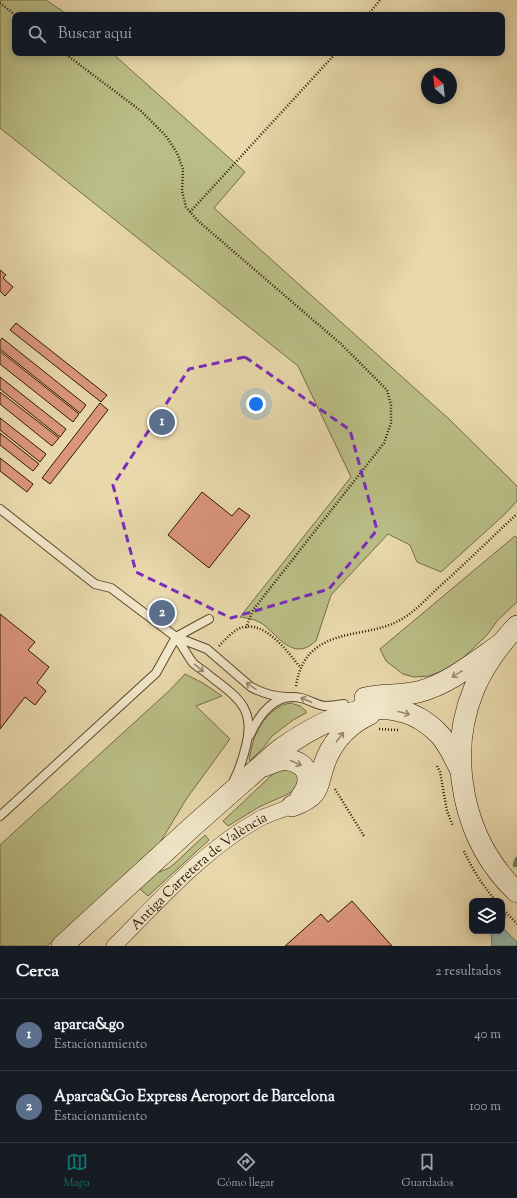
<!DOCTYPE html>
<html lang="es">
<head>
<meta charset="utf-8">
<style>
  :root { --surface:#171b24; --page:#20242c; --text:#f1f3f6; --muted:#9ea1a6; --line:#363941; --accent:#0f766e }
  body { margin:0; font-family:"Sorts Mill Goudy",serif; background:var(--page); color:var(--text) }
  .controls { position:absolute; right:12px; bottom:12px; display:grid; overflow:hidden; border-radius:8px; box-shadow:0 2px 10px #0003 }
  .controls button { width:36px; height:36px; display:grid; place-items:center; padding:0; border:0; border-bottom:1px solid var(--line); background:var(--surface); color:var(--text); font:20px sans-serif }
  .compass { position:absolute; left:421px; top:68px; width:36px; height:36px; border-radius:50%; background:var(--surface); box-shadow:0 2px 10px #0003; rotate:333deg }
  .you { position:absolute; left:256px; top:404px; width:14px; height:14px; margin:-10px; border:3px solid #fff; border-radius:50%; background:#1a73e8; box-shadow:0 0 0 6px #1a73e833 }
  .badge { display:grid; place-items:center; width:26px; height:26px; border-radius:50%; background:var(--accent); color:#fff; font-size:13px; font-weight:700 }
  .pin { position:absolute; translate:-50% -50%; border:2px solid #fff; box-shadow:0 1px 4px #0006 }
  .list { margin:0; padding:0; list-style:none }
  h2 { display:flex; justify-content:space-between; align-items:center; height:52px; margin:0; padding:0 16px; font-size:17px }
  h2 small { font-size:13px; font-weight:400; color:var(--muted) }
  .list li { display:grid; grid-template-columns:26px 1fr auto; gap:12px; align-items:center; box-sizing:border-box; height:72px; padding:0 16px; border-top:1px solid var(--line) }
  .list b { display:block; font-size:15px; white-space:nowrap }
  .list p { margin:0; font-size:13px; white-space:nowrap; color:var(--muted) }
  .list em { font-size:13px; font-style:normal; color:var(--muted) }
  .icon { flex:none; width:22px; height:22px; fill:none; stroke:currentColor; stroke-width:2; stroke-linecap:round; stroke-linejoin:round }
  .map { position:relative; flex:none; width:517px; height:946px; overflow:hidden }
  .search { position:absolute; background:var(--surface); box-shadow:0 2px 10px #0003; left:12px; right:12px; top:12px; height:44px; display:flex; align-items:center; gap:10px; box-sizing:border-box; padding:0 14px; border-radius:8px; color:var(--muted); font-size:15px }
  .sheet { height:196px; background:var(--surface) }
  nav { display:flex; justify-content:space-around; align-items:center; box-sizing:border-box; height:56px; border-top:1px solid var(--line); background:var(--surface); font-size:11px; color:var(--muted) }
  nav a { display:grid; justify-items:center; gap:2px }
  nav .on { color:var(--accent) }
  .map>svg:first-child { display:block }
  .green { fill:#babe86; stroke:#756b44 }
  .water { fill:#97b9ad; stroke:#6e7969 }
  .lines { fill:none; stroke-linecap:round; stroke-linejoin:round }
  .stream { stroke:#6e7969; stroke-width:4.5 }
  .building { fill:#db957e; stroke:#301802 }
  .service-casing { stroke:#5e482c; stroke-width:10 }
  .minor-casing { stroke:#5e482c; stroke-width:16 }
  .secondary-casing { stroke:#301802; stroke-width:22 }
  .path { stroke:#301802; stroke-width:2.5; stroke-dasharray:1 2; stroke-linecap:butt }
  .service { stroke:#f0e6c8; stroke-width:8 }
  .minor { stroke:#f0e6c8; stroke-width:15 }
  .secondary { stroke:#f0e6c8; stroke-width:21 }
  .oneway { stroke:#9a896f }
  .marked { fill:none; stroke:#7b2cbf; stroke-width:3; stroke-dasharray:8 5; stroke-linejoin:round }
  .labels { text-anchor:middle; stroke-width:3.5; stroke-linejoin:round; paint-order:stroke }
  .street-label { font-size:14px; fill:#301802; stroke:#f0e6c8 }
</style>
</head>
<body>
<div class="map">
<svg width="517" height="946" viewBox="0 0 517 946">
  <rect width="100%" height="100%" fill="#e8d8ab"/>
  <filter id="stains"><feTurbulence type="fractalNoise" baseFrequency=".005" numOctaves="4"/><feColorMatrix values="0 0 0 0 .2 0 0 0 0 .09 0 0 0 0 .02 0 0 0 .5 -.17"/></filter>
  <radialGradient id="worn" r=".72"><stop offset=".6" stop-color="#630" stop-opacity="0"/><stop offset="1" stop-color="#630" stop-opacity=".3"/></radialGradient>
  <path class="green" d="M 0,0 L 46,0 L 68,15 L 15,15 L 15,53 L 112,53 L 245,172 L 214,208 L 450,420 L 517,486 L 517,501 L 505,514 L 441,572 L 417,562 L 410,545 L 388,534 L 331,595 L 316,641 C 313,643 309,647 305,648 C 287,654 274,631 261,623 C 254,619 247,618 240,617 L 351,477 L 298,366 L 0,128 Z
    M 515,536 L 517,538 L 517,602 L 498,620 L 487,635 L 462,659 L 444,670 L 429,676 L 414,677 L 403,674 L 386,661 L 380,649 Z
    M 185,674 L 203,683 L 222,696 L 196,706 L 230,739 L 187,798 L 159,844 L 47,946 L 0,946 L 0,845 L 170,690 Z
    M 291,703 L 300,706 L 306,711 L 306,713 L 293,720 L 272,736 L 264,747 L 250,761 L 249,759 C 251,752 252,745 254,738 C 261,722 273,705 291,703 Z
    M 283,766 L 300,776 L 295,789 L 288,794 L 259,807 L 228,826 L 223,821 L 274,773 Z
    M 205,835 L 209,840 L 148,896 L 139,888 L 154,874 L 169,868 L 174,864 Z"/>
  <path class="water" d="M 502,927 L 517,942 L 517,946 L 492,946 L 491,931 L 502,931 Z"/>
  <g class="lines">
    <path class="stream" d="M 515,865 L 517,859
      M 502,923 L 504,915"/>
  </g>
  <path class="building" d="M 0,270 L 6,275 L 3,278 L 13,287 L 5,296 L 0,291 Z
    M 16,323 L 107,395 L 101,402 L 10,330 Z
    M 2,338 L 86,405 L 80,413 L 0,349 L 0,341 Z
    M 0,351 L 79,414 L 73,422 L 0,364 Z
    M 0,377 L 66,429 L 60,437 L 0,389 Z
    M 0,392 L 59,438 L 52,446 L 0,404 Z
    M 100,403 L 108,410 L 50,484 L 42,478 Z
    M 0,418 L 46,454 L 40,462 L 0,430 Z
    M 0,433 L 39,464 L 33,471 L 0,445 Z
    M 0,458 L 33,484 L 27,492 L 0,471 Z
    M 202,492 L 232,516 L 239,508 L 250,516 L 209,568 L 168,535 Z
    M 0,614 L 35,642 L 28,650 L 49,667 L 37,683 L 46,691 L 35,705 L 25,697 L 0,729 Z
    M 352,901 L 392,946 L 285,946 L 321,914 L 328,922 Z"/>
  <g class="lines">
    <defs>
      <path id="service" d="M 0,509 L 95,584 L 111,588 L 176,637 L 207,649 L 251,687 C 262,693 275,697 288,697
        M 176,637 C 182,645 187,655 193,663 C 196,666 201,669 205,672 C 233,695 257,705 246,746 C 243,758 240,769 234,780
        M 250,735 C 259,714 276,692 301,698 C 310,700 316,705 325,706 C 331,706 338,705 344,704
        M 0,816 L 156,673 L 176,637 L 209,619"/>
      <g id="minor">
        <path id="s1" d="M 114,946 C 159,901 206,847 263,817 C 272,813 282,810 292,806"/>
      </g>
      <path id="secondary" d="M 517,626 C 499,645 484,665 474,689 C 446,757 463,841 517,892
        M 365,698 C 383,694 401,696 418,692 C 449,684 475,662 501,644
        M 264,766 C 269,764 276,761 282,760 C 294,758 309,766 308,780 C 308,786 304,793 301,797
        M 292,806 C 325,794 315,784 327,757 C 336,737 351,723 370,714
        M 62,946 L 192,827 L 278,751 C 324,718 392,683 440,735 C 449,745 455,759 461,771"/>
    </defs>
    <use href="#service" class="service-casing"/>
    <use href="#minor" class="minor-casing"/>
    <use href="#secondary" class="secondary-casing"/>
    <path class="path" d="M 0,3 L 15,15
      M 368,15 L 380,0
      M 64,53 L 141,111 L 166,136 L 177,153 L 183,169 L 182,191 L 186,207 L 197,220 L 341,344 L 387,390 L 391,405 L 391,423 L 384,443 L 253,610 L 246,628
      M 190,212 L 336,53
      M 219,646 C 225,640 231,633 238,629 C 263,617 287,651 300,667
      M 296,686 C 302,647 327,638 362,632 C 376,629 388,627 400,620 C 415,612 427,598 439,587 C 466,563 491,538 517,514
      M 379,729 L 398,730
      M 437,766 L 440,772 L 447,811 L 453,826
      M 335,789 L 364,836
      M 464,851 C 472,869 483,886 496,901
      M 502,908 L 517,924"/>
    <use href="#service" class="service"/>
    <use href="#minor" class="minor"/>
    <use href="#secondary" class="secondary"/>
  </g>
  <defs><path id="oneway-shaft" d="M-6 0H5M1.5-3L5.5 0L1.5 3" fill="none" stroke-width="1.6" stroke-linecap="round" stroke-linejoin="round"/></defs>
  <g class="oneway">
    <use href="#oneway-shaft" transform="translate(199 668) rotate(39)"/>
    <use href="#oneway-shaft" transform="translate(457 674) rotate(148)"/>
    <use href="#oneway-shaft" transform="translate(251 686) rotate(-145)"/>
    <use href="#oneway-shaft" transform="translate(306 700) rotate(-157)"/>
    <use href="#oneway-shaft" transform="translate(404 713) rotate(15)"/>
    <use href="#oneway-shaft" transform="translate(340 737) rotate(-53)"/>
    <use href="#oneway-shaft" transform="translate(296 763) rotate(24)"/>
  </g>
  <path class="marked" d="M 245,357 L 350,430 L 377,530 L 329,589 L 231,618 L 136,572 L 113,485 L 189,369 Z"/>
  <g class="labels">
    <g class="street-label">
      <text dy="5" stroke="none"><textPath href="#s1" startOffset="114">Antiga Carretera de València</textPath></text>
    </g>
  </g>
  <rect width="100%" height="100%" filter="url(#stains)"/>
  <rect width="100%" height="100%" fill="url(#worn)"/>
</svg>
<div class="controls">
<button><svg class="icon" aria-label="layers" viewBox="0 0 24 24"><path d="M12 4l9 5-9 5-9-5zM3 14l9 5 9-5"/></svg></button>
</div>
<svg class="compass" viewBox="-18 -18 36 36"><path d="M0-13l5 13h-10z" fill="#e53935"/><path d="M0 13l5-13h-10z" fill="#9ea1a6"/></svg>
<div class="you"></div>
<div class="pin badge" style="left:162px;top:422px;background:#5c6f8a">1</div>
<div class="pin badge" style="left:162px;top:613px;background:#5c6f8a">2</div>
<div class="search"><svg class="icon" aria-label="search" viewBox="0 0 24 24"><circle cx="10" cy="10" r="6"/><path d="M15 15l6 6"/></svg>Buscar aquí</div>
</div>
<section class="sheet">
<h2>Cerca<small>2 resultados</small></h2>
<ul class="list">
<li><span class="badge" style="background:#5c6f8a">1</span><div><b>aparca&amp;go</b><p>Estacionamiento</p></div><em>40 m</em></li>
<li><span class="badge" style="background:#5c6f8a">2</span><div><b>Aparca&amp;Go Express Aeroport de Barcelona</b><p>Estacionamiento</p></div><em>100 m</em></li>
</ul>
</section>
<nav>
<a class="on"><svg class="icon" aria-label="map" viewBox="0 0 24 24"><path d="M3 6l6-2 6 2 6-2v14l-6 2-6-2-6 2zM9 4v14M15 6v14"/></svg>Mapa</a>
<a><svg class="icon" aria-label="directions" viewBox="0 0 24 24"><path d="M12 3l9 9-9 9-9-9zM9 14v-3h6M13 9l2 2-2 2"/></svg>Cómo llegar</a>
<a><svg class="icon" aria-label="saved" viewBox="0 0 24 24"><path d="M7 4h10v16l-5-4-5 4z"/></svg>Guardados</a>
</nav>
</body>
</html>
